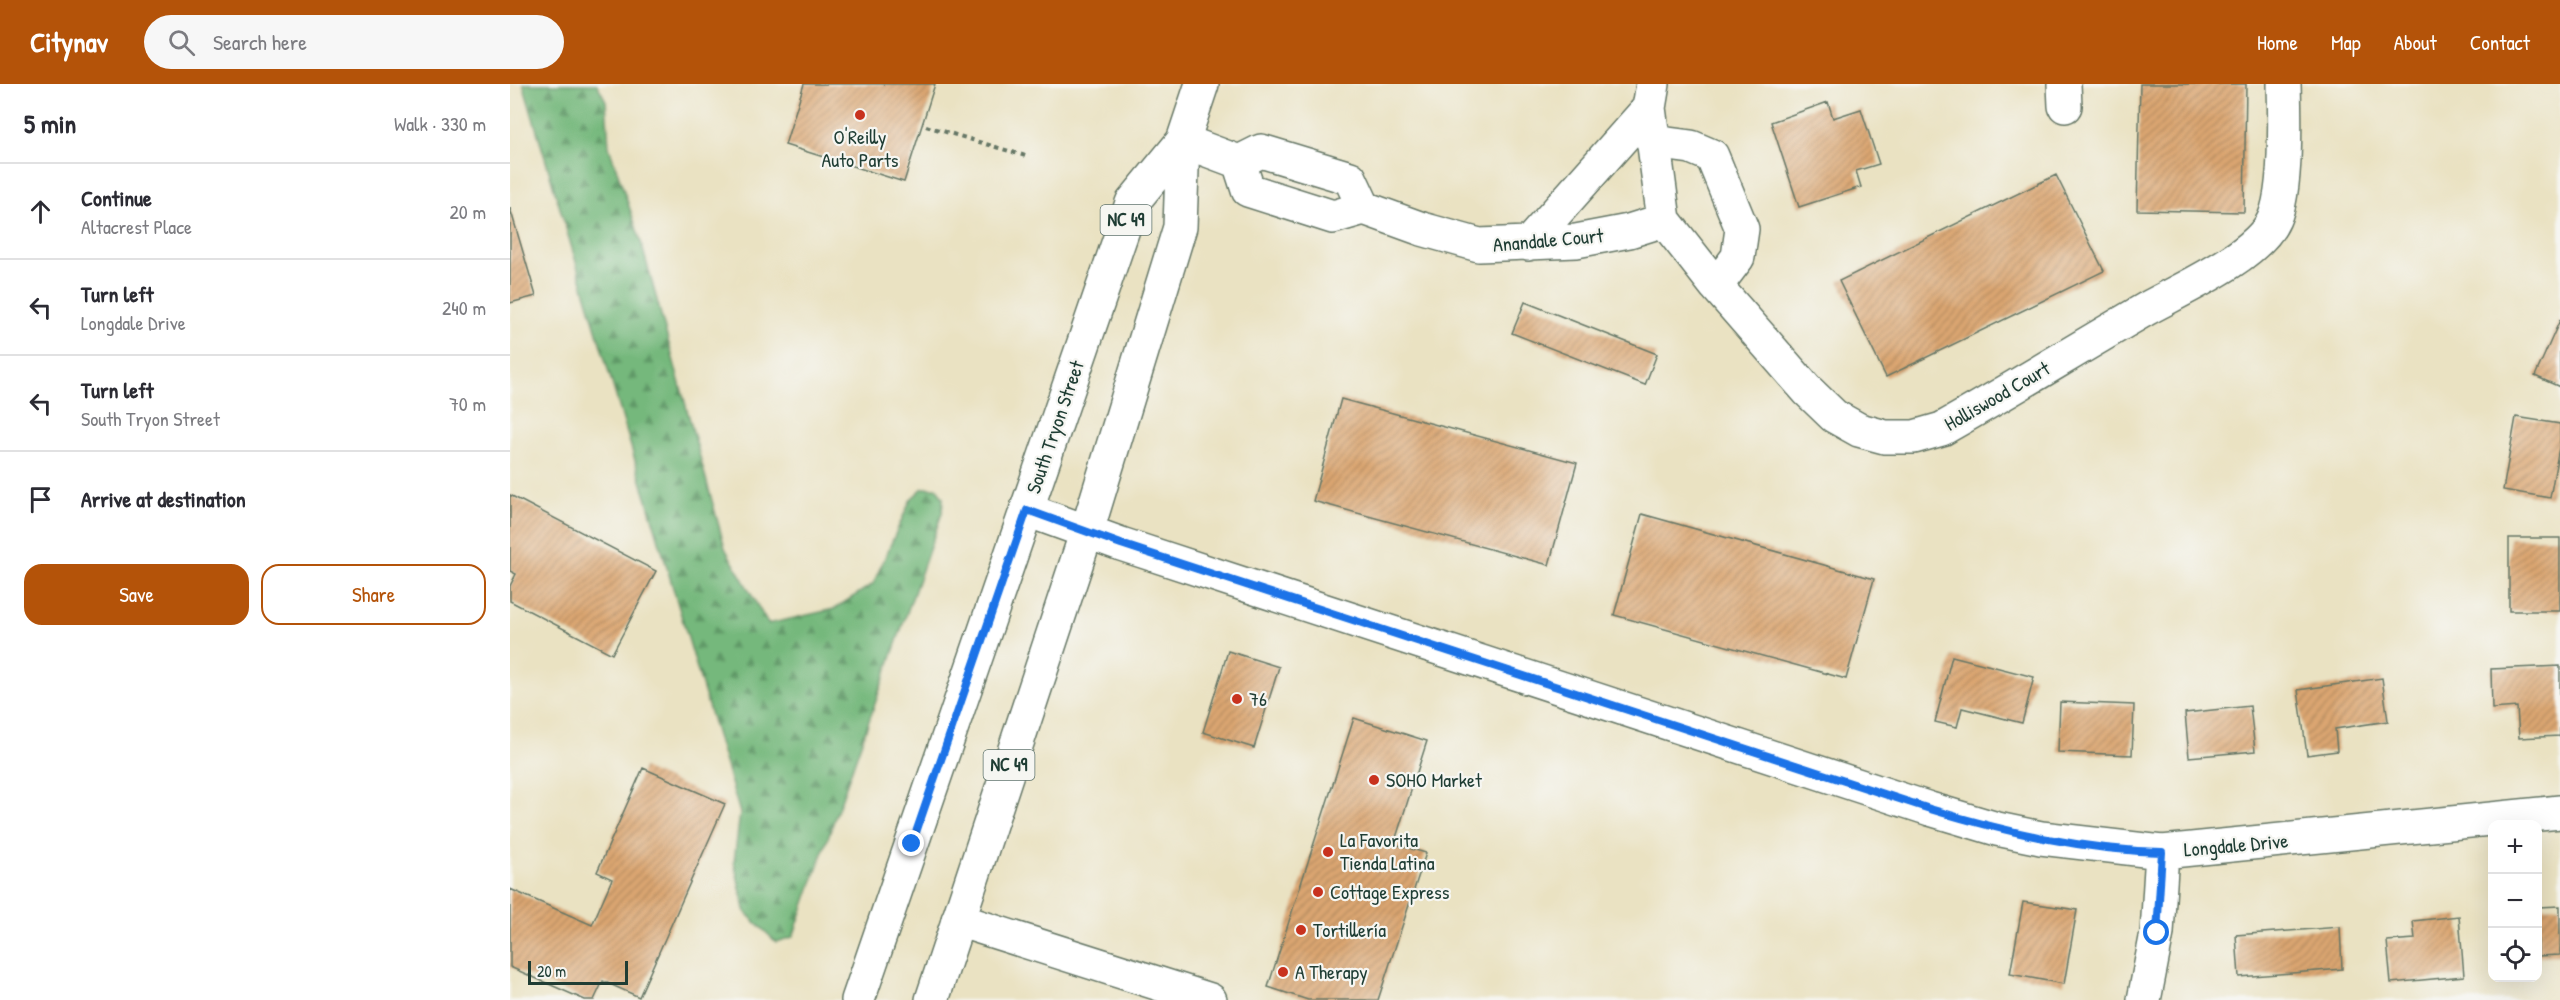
<!DOCTYPE html>
<html lang="en">
<head>
<meta charset="utf-8">
<style>
  :root { --surface:#fff; --page:#f7f7f7; --text:#2b2b33; --muted:#7c7c81; --line:#e1e1e2; --accent:#b45309 }
  body { margin:0; font-family:"Patrick Hand",sans-serif; background:var(--page); color:var(--text) }
  .controls { position:absolute; right:18px; bottom:18px; display:grid; overflow:hidden; border-radius:12px; box-shadow:0 6px 24px #0002 }
  .controls button { width:54px; height:54px; display:grid; place-items:center; padding:0; border:0; border-bottom:2px solid var(--line); background:var(--surface); color:var(--text); font:30px sans-serif }
  .scale { position:absolute; left:18px; bottom:15px; width:100px; box-sizing:border-box; padding-left:6px; border:3px solid #1f3d34; border-top:0; font-size:16px; line-height:21px; white-space:nowrap; color:#1f3d34; -webkit-text-stroke:4px #f6f6f2; paint-order:stroke }
  .stop { position:absolute; width:18px; height:18px; margin:-14px; border:4px solid #1a73e8; border-radius:50%; background:#fff }
  .stop.end { background:#1a73e8; border-color:#fff; box-shadow:0 2px 6px #0008 }
  .list { margin:0; padding:0; list-style:none }
  h2 { display:flex; justify-content:space-between; align-items:center; height:78px; margin:0; padding:0 24px; font-size:26px }
  h2 small { font-size:20px; font-weight:400; color:var(--muted) }
  .list li { display:grid; grid-template-columns:39px 1fr auto; gap:18px; align-items:center; box-sizing:border-box; height:96px; padding:0 24px; border-top:2px solid var(--line) }
  .list b { display:block; font-size:22px; white-space:nowrap }
  .list p { margin:0; font-size:20px; white-space:nowrap; color:var(--muted) }
  .list em { font-size:20px; font-style:normal; color:var(--muted) }
  .actions { display:flex; gap:12px; padding:18px 24px }
  .actions a { flex:1; padding:14px 0; border:2px solid var(--accent); border-radius:18px; text-align:center; font-size:21px; color:var(--accent) }
  .actions .main { background:var(--accent); color:#fff }
  .icon { flex:none; width:33px; height:33px; fill:none; stroke:currentColor; stroke-width:2; stroke-linecap:round; stroke-linejoin:round }
  .map { position:relative; flex:none; width:2050px; height:916px; overflow:hidden }
  header { display:flex; align-items:center; gap:36px; box-sizing:border-box; height:84px; padding:0 30px; background:var(--accent); color:#fff }
  header strong { font-size:28px }
  nav { display:flex; gap:33px; margin-inline-start:auto; font-size:21px }
  .search { width:420px; height:54px; background:var(--page); display:flex; align-items:center; gap:15px; box-sizing:border-box; padding:0 21px; border-radius:33px; color:var(--muted); font-size:22px }
  main { display:flex }
  aside { flex:1; background:var(--surface) }
  .map>svg:first-child { display:block }
  .forest { fill:url(#forest-firs); stroke:#4a7a58; stroke-width:1.5 }
  .building { fill:url(#building-hatch) }
  .lines { fill:none; stroke-linecap:round; stroke-linejoin:round }
  .minor-casing { stroke:#676; stroke-width:36 }
  .major-casing { stroke:#676; stroke-width:36 }
  .path { stroke:#676; stroke-width:4; stroke-dasharray:4.5 4.5; stroke-linecap:butt }
  .minor { stroke:#fff; stroke-width:33 }
  .major { stroke:#fff; stroke-width:33 }
  .route { stroke:#1a73e8; stroke-width:8 }
  .poi-dot { fill:#c8321e; stroke:#f6f6f2; stroke-width:2 }
  .labels { text-anchor:middle; stroke-width:4.5; stroke-linejoin:round; paint-order:stroke }
  .shield { fill:#f6f6f2; stroke:#60746d; stroke-width:1.5 }
  .shield-label { font-size:18px; font-weight:bold; fill:#1f3d34 }
  .poi-label { font-size:20px; fill:#1f3d34; stroke:#f6f6f2; text-anchor:start }
  .street-label { font-size:20px; fill:#1f3d34; stroke:#f6f6f2 }
</style>
</head>
<body>
<header>
<strong>Citynav</strong>
<div class="search"><svg class="icon" aria-label="search" viewBox="0 0 24 24"><circle cx="10" cy="10" r="6"/><path d="M15 15l6 6"/></svg>Search here</div>
<nav><a>Home</a><a>Map</a><a>About</a><a>Contact</a></nav>
</header>
<main>
<aside>
<h2>5 min<small>Walk · 330 m</small></h2>
<ul class="list">
<li><svg class="icon" aria-label="ahead" viewBox="0 0 24 24"><path d="M12 20V5M6 11l6-6 6 6"/></svg><div><b>Continue</b><p>Altacrest Place</p></div><em>20 m</em></li>
<li><svg class="icon" aria-label="left" viewBox="0 0 24 24"><path d="M17 20v-9H6M10 6l-5 5 5 5"/></svg><div><b>Turn left</b><p>Longdale Drive</p></div><em>240 m</em></li>
<li><svg class="icon" aria-label="left" viewBox="0 0 24 24"><path d="M17 20v-9H6M10 6l-5 5 5 5"/></svg><div><b>Turn left</b><p>South Tryon Street</p></div><em>70 m</em></li>
<li><svg class="icon" aria-label="arrive" viewBox="0 0 24 24"><path d="M6 21V4h12l-3 4 3 4H6"/></svg><div><b>Arrive at destination</b></div></li>
</ul>
<div class="actions"><a class="main">Save</a><a>Share</a></div>
</aside>
<div class="map">
<svg width="2050" height="916" viewBox="0 0 2050 916">
  <defs>
    <pattern id="forest-firs" width="22" height="20" patternUnits="userSpaceOnUse" patternTransform="scale(1.5)"><rect width="22" height="20" fill="#74b87c"/><path d="M5 1l3.5 6h-7zM16 11l3.5 6h-7z" fill="#5f9766"/></pattern>
    <pattern id="building-hatch" width="6" height="6" patternUnits="userSpaceOnUse" patternTransform="scale(1.5)"><rect width="6" height="6" fill="#dba671"/><path d="M-1 1l2-2M0 6l6-6M5 7l2-2" fill="none" stroke="#b1885e"/></pattern>
  </defs>
  <rect width="100%" height="100%" fill="#f6f6f2"/>
  <filter id="ink" filterUnits="userSpaceOnUse"><feTurbulence type="fractalNoise" baseFrequency=".0167" numOctaves="2"/><feDisplacementMap in="SourceGraphic" scale="12" xChannelSelector="R" yChannelSelector="G"/><feConvolveMatrix kernelMatrix="1 2 1 2 8 2 1 2 1" color-interpolation-filters="sRGB"/></filter>
  <filter id="wash" filterUnits="userSpaceOnUse"><feTurbulence type="fractalNoise" baseFrequency=".008" numOctaves="4" result="noise"/><feDisplacementMap in="SourceGraphic" scale="24" xChannelSelector="R" yChannelSelector="G"/><feGaussianBlur stdDeviation="1.35" result="paint"/><feColorMatrix in="noise" values="0 0 0 0 0 0 0 0 0 0 0 0 0 0 0 0 0 1.4 0 .05"/><feComposite in="paint" operator="in"/></filter>
  <g filter="url(#wash)">
    <rect width="100%" height="100%" fill="#eae2c2"/>
    <path class="forest" d="M 13,0 L 87,0 L 96,17 L 99,63 L 131,158 L 215,464 L 258,540 L 324,525 L 363,500 L 401,415 L 413,404 L 427,404 L 433,414 L 432,429 L 283,853 L 266,858 L 236,829 L 224,778 L 230,729 Z"/>
    <g id="blocks">
      <path class="building" d="M 294,0 L 425,0 L 394,98 L 275,61 Z
        M 1630,0 L 1736,0 L 1734,128 L 1627,126 Z
        M 1318,18 L 1323,34 L 1351,25 L 1369,80 L 1346,87 L 1351,103 L 1289,123 L 1261,38 Z
        M 1546,91 L 1594,187 L 1376,293 L 1329,197 Z
        M 0,124 L 26,212 L 0,219 Z
        M 1015,218 L 1147,270 L 1135,301 L 1002,249 Z
        M 2050,236 L 2050,303 L 2025,292 Z
        M 831,315 L 1067,379 L 1039,481 L 803,417 Z
        M 2006,333 L 2050,340 L 2050,358 L 2040,414 L 1993,406 Z
        M 0,411 L 146,487 L 102,570 L 0,517 L 0,502 L 6,490 L 0,487 Z
        M 1132,430 L 1364,495 L 1336,595 L 1104,531 Z
        M 1999,454 L 2050,454 L 2050,527 L 1999,527 Z
        M 718,567 L 769,583 L 744,664 L 693,648 Z
        M 1442,572 L 1524,593 L 1512,639 L 1452,624 L 1447,643 L 1425,638 Z
        M 2050,582 L 2050,652 L 2009,654 L 2007,623 L 1982,625 L 1981,585 Z
        M 1872,594 L 1878,637 L 1825,645 L 1827,667 L 1797,671 L 1788,606 Z
        M 1550,618 L 1624,621 L 1622,671 L 1548,668 Z
        M 1740,622 L 1745,667 L 1679,673 L 1675,629 Z
        M 844,634 L 917,657 L 884,760 L 916,769 L 868,916 L 798,916 L 758,903 Z
        M 133,684 L 215,720 L 129,913 L 93,897 L 84,916 L 75,916 L 0,883 L 0,805 L 82,841 L 102,795 L 87,788 Z
        M 1513,818 L 1567,826 L 1554,900 L 1500,890 Z
        M 2050,822 L 2050,871 L 2028,872 L 2028,823 Z
        M 1949,832 L 1954,892 L 1881,899 L 1877,857 L 1905,855 L 1903,837 Z
        M 1830,843 L 1832,885 L 1729,893 L 1726,851 Z"/>
    </g>
  </g>
  <g filter="url(#ink)">
    <use href="#blocks" fill-opacity="0" stroke="#676" stroke-width="1.5"/>
    <g class="lines">
      <defs>
        <path id="minor" d="M 1143,0 L 1139,24 L 1154,136 L 1206,202 L 1297,306 L 1324,332 L 1349,346 L 1375,353 L 1404,353 L 1432,345 C 1501,306 1567,265 1636,225 C 1670,206 1748,172 1764,135 C 1777,106 1775,33 1774,0
          M 1554,0 L 1555,22
          M 673,57 L 729,78 L 751,67 L 840,94 L 854,124
          M 1143,58 L 1181,63 L 1202,72 L 1232,145 L 1228,173 L 1206,202
          M 729,78 L 738,106 L 823,133 L 854,124 L 912,145 L 969,161 L 1066,157 L 1119,147 L 1154,136
          M 1018,160 L 1139,24
          M 517,426 L 611,460 L 1420,725 L 1487,745 L 1531,754 L 1652,768 L 2050,728
          M 448,836 L 700,916
          M 1634,916 L 1647,849 L 1652,768"/>
        <path id="major" d="M 348,916 L 622,119 L 673,57
          M 422,916 L 577,447 L 670,143 L 673,57 L 692,0"/>
      </defs>
      <use href="#minor" class="minor-casing"/>
      <use href="#major" class="major-casing"/>
      <path class="path" d="M 416,42 L 519,73"/>
      <use href="#minor" class="minor"/>
      <use href="#major" class="major"/>
    </g>
  </g>
  <g class="lines" filter="url(#ink)">
    <path class="route" d="M 402,760 L 517,426 L 611,460 L 1420,725 C 1496,748 1573,766 1652,768 L 1647,849"/>
  </g>
  <g class="poi-dot">
    <circle cx="350" cy="31" r="6"/>
    <circle cx="727" cy="615" r="6"/>
    <circle cx="864" cy="696" r="6"/>
    <circle cx="818" cy="768" r="6"/>
    <circle cx="808" cy="808" r="6"/>
    <circle cx="791" cy="846" r="6"/>
    <circle cx="773" cy="888" r="6"/>
  </g>
  <g class="labels">
    <g class="shield">
      <rect x="590.5" y="121" width="51" height="30" rx="4.5"/>
      <rect x="473.5" y="666" width="51" height="30" rx="4.5"/>
    </g>
    <g class="shield-label">
      <text x="616" y="142">NC 49</text>
      <text x="499" y="687">NC 49</text>
    </g>
    <g class="poi-label">
      <text x="350" y="60" text-anchor="middle">O'Reilly<tspan x="350" dy="23">Auto Parts</tspan></text>
      <text x="739" y="622">76</text>
      <text x="876" y="703">SOHO Market</text>
      <text x="830" y="763">La Favorita<tspan x="830" dy="23">Tienda Latina</tspan></text>
      <text x="820" y="815">Cottage Express</text>
      <text x="803" y="853">Tortillería</text>
      <text x="785" y="895">A Therapy</text>
    </g>
    <g class="street-label">
      <text transform="translate(1038 156) rotate(-5)" y="7">Anandale Court</text>
      <text transform="translate(1487 312) rotate(-30)" y="7">Holliswood Court</text>
      <text transform="translate(545 343) rotate(-71)" y="7">South Tryon Street</text>
      <text transform="translate(1726 761) rotate(-5)" y="7">Longdale Drive</text>
    </g>
  </g>
</svg>
<div class="controls">
<button>+</button>
<button>−</button>
<button><svg class="icon" aria-label="locate" viewBox="0 0 24 24"><circle cx="12" cy="12" r="6"/><path d="M12 2v4M12 18v4M2 12h4M18 12h4"/></svg></button>
</div>
<div class="scale">20 m</div>
<div class="stop" style="left:1647px;top:849px"></div>
<div class="stop end" style="left:402px;top:760px"></div>
</div>
</main>
</body>
</html>
